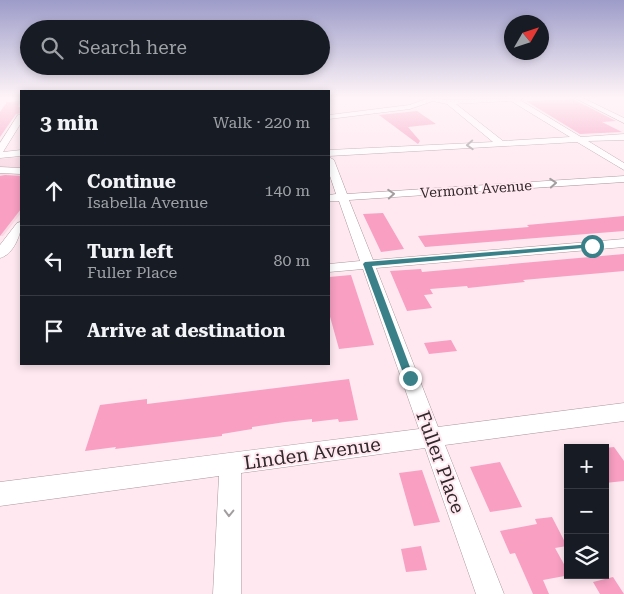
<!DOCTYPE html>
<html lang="en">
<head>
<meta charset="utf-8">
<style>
  :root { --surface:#171b24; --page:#242831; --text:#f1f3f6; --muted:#9ea1a6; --line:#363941 }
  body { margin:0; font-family:"Roboto Serif",serif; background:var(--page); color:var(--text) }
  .controls { position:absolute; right:15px; bottom:15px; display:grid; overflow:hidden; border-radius:0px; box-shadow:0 2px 8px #0003 }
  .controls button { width:45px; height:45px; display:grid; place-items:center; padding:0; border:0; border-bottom:1px solid var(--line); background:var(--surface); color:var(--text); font:25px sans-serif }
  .compass { position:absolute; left:504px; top:15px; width:45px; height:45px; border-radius:50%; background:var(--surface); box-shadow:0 2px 8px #0003; rotate:51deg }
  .stop { position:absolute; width:15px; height:15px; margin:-11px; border:4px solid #398088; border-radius:50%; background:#fff }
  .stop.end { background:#398088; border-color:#fff; box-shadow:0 1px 5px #0008 }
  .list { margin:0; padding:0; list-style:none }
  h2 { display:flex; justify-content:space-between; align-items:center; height:65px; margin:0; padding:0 20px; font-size:21px }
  h2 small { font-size:16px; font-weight:400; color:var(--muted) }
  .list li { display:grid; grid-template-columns:32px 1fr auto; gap:15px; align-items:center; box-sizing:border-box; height:70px; padding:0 20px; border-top:1px solid var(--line) }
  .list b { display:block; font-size:19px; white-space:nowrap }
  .list p { margin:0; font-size:16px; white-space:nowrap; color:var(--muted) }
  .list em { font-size:16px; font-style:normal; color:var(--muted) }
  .icon { flex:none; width:28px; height:28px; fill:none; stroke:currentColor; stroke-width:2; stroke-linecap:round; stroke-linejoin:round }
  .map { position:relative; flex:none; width:624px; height:594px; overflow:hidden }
  .search { position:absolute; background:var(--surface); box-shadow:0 2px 8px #0003; left:20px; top:20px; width:310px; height:55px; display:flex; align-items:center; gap:12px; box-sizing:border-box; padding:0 18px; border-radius:28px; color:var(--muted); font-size:19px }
  .panel { position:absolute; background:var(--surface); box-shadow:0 2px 8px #0003; left:20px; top:90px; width:310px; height:275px; border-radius:0px }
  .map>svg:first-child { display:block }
  .built { fill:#f8d9e4 }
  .building { fill:#f89fc2 }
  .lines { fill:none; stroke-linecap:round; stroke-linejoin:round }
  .minor-casing { stroke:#ac979e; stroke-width:1 }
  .minor { fill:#fff; fill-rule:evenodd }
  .oneway { stroke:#a29e9f }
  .route { fill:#398088 }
  .labels { text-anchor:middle; stroke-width:4; stroke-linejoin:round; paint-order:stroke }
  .far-street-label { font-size:14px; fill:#30272a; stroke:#ffe8f0 }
  .near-street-label { font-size:19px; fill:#30272a; stroke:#ffe8f0 }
</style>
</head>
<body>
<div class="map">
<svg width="624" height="594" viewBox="0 0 624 594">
  <rect width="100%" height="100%" fill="#ffe8f0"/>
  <path class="built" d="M 21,157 L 21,213 L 3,236 L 0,236 L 0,159 Z"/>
  <path class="building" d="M 573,99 L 616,121 L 602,122 L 622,132 L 580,134 L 526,101 Z
    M 21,101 L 18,107 L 21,107 L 21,113 L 16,114 L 0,137 L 0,112 L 7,102 Z
    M 417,111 L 436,124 L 408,127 L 420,141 L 418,144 L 379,115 Z
    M 5,175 L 21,176 L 21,209 L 0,236 L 0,176 Z
    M 383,213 L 404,249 L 381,252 L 363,214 Z
    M 624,216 L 624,231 L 425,247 L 418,236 L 529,227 L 527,225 Z
    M 624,254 L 624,271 L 523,280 L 525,282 L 468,288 L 467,286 L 430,289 L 433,294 L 424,295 L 432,308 L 407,311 L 390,271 L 421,269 L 422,272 Z
    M 351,275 L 374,345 L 339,349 L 329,313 L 329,277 Z
    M 451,340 L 457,351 L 429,354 L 424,343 Z
    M 349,379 L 358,420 L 339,422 L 338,419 L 312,422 L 312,419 L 285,422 L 252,427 L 252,429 L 222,434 L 222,436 L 115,449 L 116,447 L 85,451 L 100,405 L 147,399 L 147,404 Z
    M 614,447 L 624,461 L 624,481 L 605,483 L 605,448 Z
    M 500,462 L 522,507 L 490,512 L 470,467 Z
    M 422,470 L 440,522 L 414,526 L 399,473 Z
    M 552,517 L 567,546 L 555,548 L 570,575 L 543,580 L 549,594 L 533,594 L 515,553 L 510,554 L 500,531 L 537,524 L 535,519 Z
    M 421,546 L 427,570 L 406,572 L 401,549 Z
    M 613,577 L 624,594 L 600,594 L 593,582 Z"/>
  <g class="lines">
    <defs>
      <path id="minor" d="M 429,98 L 449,100 L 524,98 L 520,100 L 581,137 L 624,134 L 624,140 L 588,141 L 624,163 L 624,170 L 577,142 L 329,156 L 329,150 L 493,142 L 447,104 L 433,101 L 410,109 L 329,119 L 329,115 L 409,105 ZM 511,101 L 570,137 L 503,141 L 456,104 Z
        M 575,98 L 583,98 L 624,118 L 624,123 Z
        M 18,115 L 21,115 L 21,123 L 3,152 L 21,150 L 21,156 L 0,158 L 0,143 Z
        M 329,157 L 334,160 L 347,194 L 624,176 L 624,182 L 349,200 L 373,260 L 624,239 L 624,247 L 376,268 L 438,427 L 624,403 L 624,421 L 445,445 L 504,594 L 476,594 L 425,448 L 241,473 L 241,594 L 213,594 L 219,476 L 0,506 L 0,482 L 419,429 L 363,269 L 329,272 L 329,264 L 360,261 L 339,201 L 329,201 L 329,195 L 336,194 L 329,173 Z
        M 0,167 L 21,168 L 21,174 L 0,173 Z
        M 21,222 C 22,234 13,255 0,258 L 0,245 L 17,223 Z"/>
    </defs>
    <use href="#minor" class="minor-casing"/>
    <use href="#minor" class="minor"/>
  </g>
  <defs><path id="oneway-chevron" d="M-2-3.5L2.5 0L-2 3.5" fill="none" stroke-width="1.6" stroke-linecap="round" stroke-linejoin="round" transform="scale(1.25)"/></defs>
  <g class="oneway">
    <use href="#oneway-chevron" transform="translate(470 145) rotate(177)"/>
    <use href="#oneway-chevron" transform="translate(553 183) rotate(-4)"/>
    <use href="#oneway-chevron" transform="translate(391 194) rotate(-4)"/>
    <use href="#oneway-chevron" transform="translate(229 513) rotate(91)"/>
  </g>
  <linearGradient id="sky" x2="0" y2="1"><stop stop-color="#9d9cc9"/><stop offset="0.54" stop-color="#fff5f8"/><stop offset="1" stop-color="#fff5f8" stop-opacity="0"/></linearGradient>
  <rect width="624" height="181" fill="url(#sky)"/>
  <path class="route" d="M 592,244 L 596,246 L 595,247 L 372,266 L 414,378 L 410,382 L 406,381 L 363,264 L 365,262 Z"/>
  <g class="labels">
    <g class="far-street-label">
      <text transform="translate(476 189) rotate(-4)" y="5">Vermont Avenue</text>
    </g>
    <g class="near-street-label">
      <text transform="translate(312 453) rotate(-8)" y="7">Linden Avenue</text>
      <text transform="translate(441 462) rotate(70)" y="7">Fuller Place</text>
    </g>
  </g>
</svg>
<div class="controls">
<button>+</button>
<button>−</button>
<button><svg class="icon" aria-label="layers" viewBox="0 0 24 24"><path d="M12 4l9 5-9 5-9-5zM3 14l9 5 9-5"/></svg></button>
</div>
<svg class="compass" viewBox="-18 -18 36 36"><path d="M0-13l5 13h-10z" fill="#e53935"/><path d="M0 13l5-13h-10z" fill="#9ea1a6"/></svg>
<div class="stop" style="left:592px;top:246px"></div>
<div class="stop end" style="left:410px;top:378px"></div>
<div class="search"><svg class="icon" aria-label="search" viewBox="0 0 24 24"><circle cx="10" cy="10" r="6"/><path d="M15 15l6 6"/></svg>Search here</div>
<section class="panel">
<h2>3 min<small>Walk · 220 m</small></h2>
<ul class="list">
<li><svg class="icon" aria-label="ahead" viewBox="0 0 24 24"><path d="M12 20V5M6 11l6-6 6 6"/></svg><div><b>Continue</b><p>Isabella Avenue</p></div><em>140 m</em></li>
<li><svg class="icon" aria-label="left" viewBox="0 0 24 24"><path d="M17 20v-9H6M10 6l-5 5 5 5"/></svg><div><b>Turn left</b><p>Fuller Place</p></div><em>80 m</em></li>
<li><svg class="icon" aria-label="arrive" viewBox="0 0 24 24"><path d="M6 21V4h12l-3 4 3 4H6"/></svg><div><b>Arrive at destination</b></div></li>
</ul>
</section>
</div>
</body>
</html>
